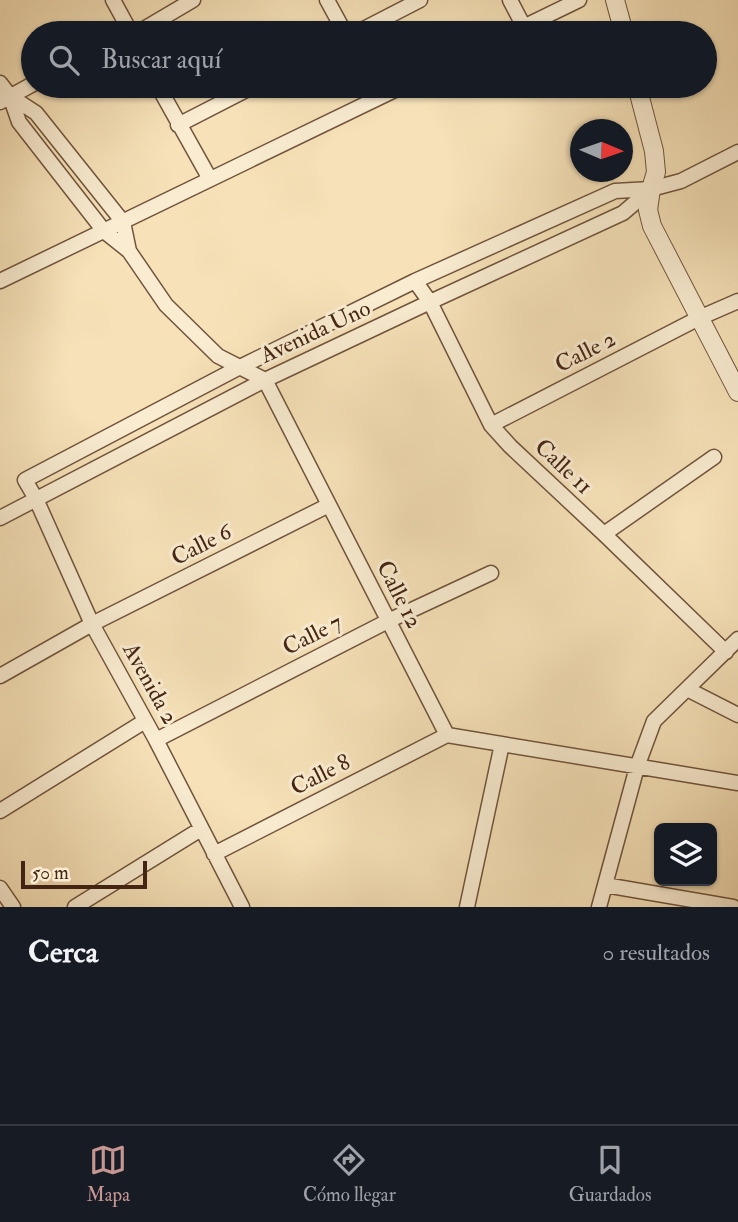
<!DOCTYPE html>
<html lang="es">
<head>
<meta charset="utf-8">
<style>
  :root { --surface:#171b24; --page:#20242c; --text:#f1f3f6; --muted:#9ea1a6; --line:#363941; --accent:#c59692 }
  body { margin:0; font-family:"IM FELL Double Pica",serif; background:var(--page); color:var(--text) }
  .controls { position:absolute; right:21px; bottom:21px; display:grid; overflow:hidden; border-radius:10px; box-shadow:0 2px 5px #0004 }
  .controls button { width:63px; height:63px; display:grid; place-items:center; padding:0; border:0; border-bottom:2px solid var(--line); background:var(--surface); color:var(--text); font:35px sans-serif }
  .compass { position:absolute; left:570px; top:119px; width:63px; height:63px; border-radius:50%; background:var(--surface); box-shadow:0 2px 5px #0004; rotate:92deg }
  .scale { position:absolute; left:21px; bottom:18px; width:126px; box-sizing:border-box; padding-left:7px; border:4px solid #442513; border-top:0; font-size:19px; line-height:24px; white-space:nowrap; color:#442513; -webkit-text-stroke:5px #f9ecd1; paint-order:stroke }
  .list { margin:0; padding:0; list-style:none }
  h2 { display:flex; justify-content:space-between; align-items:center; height:91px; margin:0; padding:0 28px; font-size:30px }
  h2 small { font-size:23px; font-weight:400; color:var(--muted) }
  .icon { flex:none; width:38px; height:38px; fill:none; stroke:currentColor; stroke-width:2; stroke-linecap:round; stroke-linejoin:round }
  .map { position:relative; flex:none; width:738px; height:907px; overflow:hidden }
  .search { position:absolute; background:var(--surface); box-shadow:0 2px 5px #0004; left:21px; right:21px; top:21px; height:77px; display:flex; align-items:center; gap:18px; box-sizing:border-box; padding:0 24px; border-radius:38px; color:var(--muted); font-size:26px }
  .sheet { height:217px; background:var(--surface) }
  nav { display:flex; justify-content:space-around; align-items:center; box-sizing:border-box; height:98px; border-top:2px solid var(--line); background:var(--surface); font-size:19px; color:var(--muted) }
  nav a { display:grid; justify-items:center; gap:4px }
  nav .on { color:var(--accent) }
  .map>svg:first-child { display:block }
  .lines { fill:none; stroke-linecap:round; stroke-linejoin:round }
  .minor-casing { stroke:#70543c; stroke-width:17 }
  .tertiary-casing { stroke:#70543c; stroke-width:20 }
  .minor { stroke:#f9ecd1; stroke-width:14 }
  .tertiary { stroke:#f9ecd1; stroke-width:18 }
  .labels { text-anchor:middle; stroke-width:6; stroke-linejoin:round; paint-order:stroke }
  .street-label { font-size:23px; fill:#442513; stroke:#f9ecd1 }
</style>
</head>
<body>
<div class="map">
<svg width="738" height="907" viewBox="0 0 738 907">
  <rect width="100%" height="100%" fill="#f6e1b8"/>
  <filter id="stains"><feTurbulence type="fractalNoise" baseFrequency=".00286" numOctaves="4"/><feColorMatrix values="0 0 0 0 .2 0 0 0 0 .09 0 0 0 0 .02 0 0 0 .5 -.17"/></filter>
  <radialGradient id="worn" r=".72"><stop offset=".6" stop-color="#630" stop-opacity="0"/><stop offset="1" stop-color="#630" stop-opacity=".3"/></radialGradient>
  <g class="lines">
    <defs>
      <path id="minor" d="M 113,0 L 131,33
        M 327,0 L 345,33
        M 510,0 L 524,27
        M 137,33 L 193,0
        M 356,33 L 420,0
        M 511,33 L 579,0
        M 0,83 L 10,96 L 36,113 L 123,222 L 129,251
        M 158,86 L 210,179
        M 10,96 L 19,122 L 104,231 L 129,251 L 166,305 L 218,356 L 265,380 L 447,735 L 738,783
        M 0,102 L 33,84
        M 178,125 L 254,86
        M 0,281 L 403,86
        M 415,281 L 430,302 L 491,425 L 510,446 L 604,534 L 726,652
        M 491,425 L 699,318 L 738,301
        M 0,518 L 265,380 L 430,302 L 623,213 L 651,189
        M 604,534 L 714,457
        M 0,676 L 92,624 L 329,505
        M 687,689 L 738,715
        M 156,740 L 388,621 L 491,573
        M 0,811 L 145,721
        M 214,854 L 447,735
        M 605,885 L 733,907
        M 0,888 L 13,907
        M 75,907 L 201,829
        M 242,907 L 156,740 L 92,624 L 36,499 L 25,480 L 240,367 L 415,281 L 615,191 L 651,189 L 681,181 L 738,152
        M 467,907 L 502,744
        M 599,907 L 637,767 L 654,721 L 738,639"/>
      <path id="tertiary" d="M 615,0 L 624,33
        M 637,86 L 654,151 L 656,172 L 651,189 L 648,210 L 652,226 L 738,392"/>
    </defs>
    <use href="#minor" class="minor-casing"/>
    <use href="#tertiary" class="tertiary-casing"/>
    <use href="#minor" class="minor"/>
    <use href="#tertiary" class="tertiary"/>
  </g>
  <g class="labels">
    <g class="street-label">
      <text transform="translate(315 331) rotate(-25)" y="8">Avenida Uno</text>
      <text transform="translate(585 351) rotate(-27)" y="8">Calle 2</text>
      <text transform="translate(564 466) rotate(43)" y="8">Calle 11</text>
      <text transform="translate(201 544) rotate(-27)" y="8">Calle 6</text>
      <text transform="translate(400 594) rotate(63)" y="8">Calle 12</text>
      <text transform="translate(312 634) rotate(-27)" y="8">Calle 7</text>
      <text transform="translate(151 683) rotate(61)" y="8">Avenida 2</text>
      <text transform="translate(320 774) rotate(-27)" y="8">Calle 8</text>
    </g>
  </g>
  <rect width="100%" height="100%" filter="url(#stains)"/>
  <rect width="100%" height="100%" fill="url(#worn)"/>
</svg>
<div class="controls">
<button><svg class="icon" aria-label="layers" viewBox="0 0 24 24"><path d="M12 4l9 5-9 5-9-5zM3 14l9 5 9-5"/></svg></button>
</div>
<svg class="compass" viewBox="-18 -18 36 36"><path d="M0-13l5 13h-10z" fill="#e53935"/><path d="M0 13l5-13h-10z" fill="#9ea1a6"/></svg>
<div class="scale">50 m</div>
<div class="search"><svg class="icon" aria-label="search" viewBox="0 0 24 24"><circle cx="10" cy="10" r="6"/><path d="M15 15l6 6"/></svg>Buscar aquí</div>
</div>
<section class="sheet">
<h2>Cerca<small>0 resultados</small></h2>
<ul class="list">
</ul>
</section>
<nav>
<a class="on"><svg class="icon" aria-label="map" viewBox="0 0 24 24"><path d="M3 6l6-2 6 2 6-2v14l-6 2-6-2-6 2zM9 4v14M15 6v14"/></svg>Mapa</a>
<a><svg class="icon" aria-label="directions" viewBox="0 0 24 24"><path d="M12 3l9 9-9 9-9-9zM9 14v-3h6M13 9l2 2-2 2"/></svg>Cómo llegar</a>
<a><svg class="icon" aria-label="saved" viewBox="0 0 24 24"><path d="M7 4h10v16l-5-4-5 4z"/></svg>Guardados</a>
</nav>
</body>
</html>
